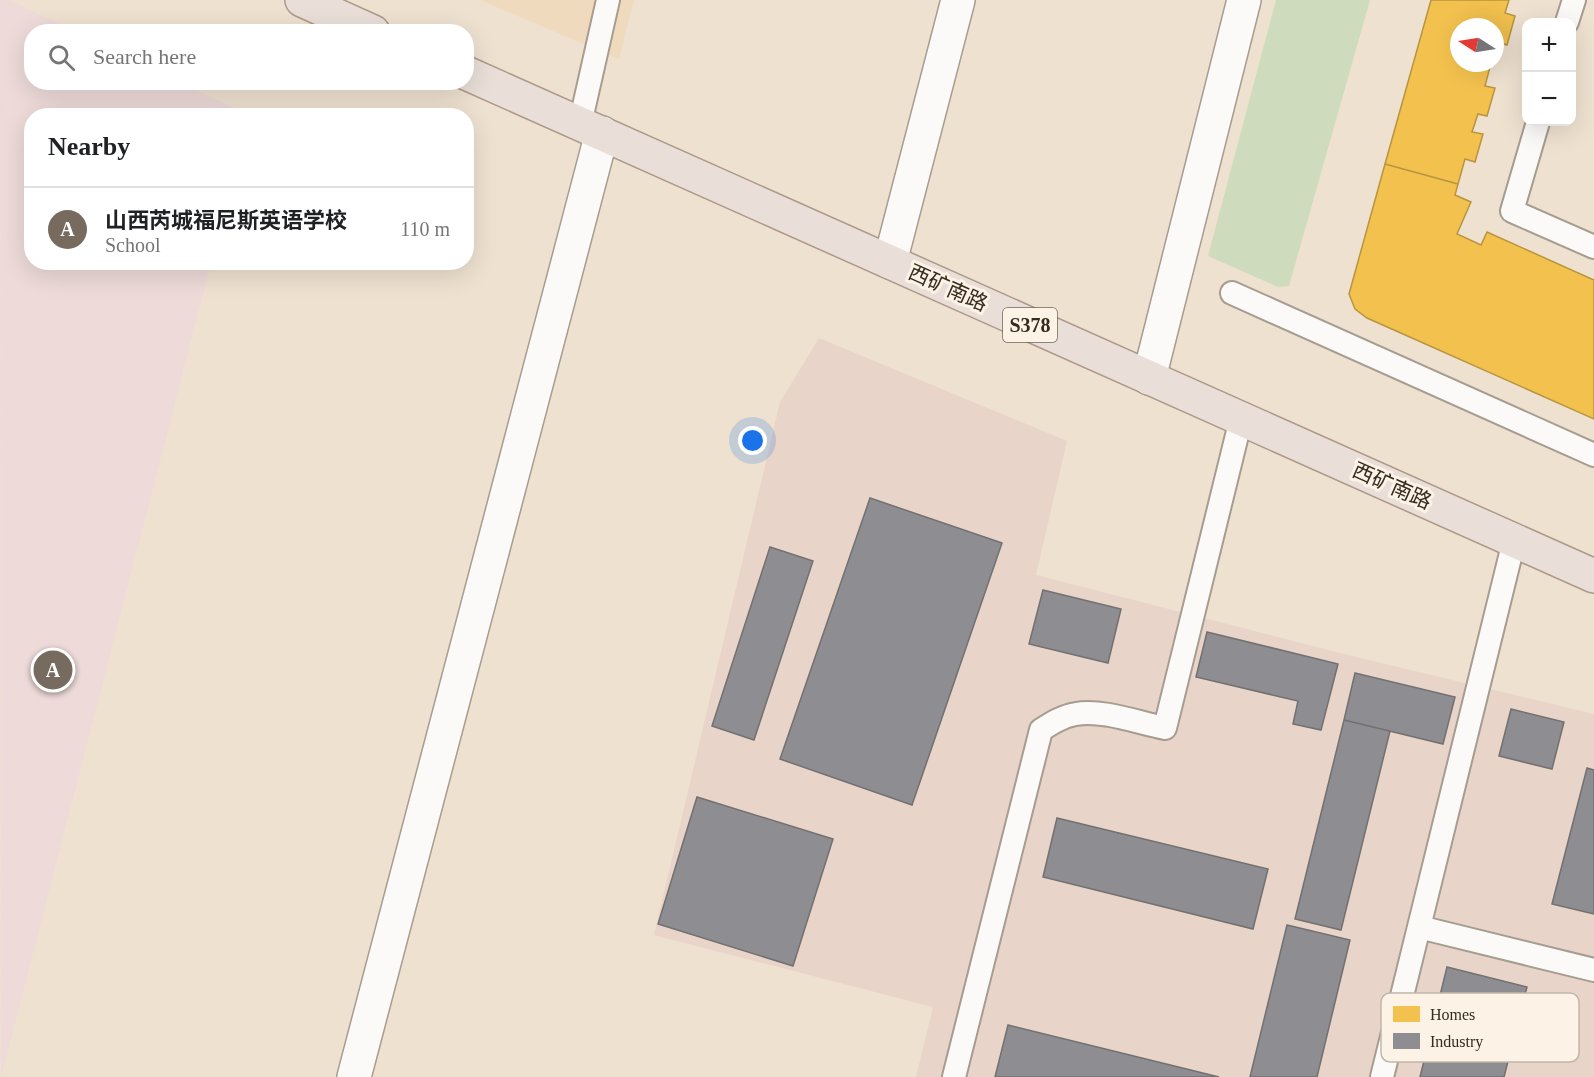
<!DOCTYPE html>
<html lang="en">
<head>
<meta charset="utf-8">
<style>
  :root { --surface:#fff; --page:#f2f2f2; --text:#202124; --muted:#757577; --line:#e0e0e0; --accent:#766b5e }
  body { margin:0; font-family:"Times New Roman","Noto Sans SC",serif; background:var(--page); color:var(--text) }
  .controls { position:absolute; right:18px; top:18px; display:grid; overflow:hidden; border-radius:12px; box-shadow:0 6px 24px #0002 }
  .controls button { width:54px; height:54px; display:grid; place-items:center; padding:0; border:0; border-bottom:2px solid var(--line); background:var(--surface); color:var(--text); font:30px sans-serif }
  .compass { position:absolute; left:1450px; top:18px; width:54px; height:54px; border-radius:50%; background:var(--surface); box-shadow:0 6px 24px #0002; rotate:282deg }
  .you { position:absolute; left:753px; top:441px; width:21px; height:21px; margin:-15px; border:4px solid #fff; border-radius:50%; background:#1a73e8; box-shadow:0 0 0 9px #1a73e833 }
  .badge { display:grid; place-items:center; width:39px; height:39px; border-radius:50%; background:var(--accent); color:#fff; font-size:20px; font-weight:700 }
  .pin { position:absolute; translate:-50% -50%; border:3px solid #fff; box-shadow:0 2px 6px #0006 }
  .list { margin:0; padding:0; list-style:none }
  h2 { display:flex; justify-content:space-between; align-items:center; height:78px; margin:0; padding:0 24px; font-size:26px }
  h2 small { font-size:20px; font-weight:400; color:var(--muted) }
  .list li { display:grid; grid-template-columns:39px 1fr auto; gap:18px; align-items:center; box-sizing:border-box; height:84px; padding:0 24px; border-top:2px solid var(--line) }
  .list b { display:block; font-size:22px; white-space:nowrap }
  .list p { margin:0; font-size:20px; white-space:nowrap; color:var(--muted) }
  .list em { font-size:20px; font-style:normal; color:var(--muted) }
  .icon { flex:none; width:33px; height:33px; fill:none; stroke:currentColor; stroke-width:2; stroke-linecap:round; stroke-linejoin:round }
  .map { position:relative; flex:none; width:1594px; height:1077px; overflow:hidden }
  .search { position:absolute; background:var(--surface); box-shadow:0 6px 24px #0002; left:24px; top:24px; width:450px; height:66px; display:flex; align-items:center; gap:15px; box-sizing:border-box; padding:0 21px; border-radius:24px; color:var(--muted); font-size:22px }
  .panel { position:absolute; background:var(--surface); box-shadow:0 6px 24px #0002; left:24px; top:108px; width:450px; height:162px; border-radius:24px }
  .map>svg:first-child { display:block }
  .built { fill:#f0dabe }
  .industrial { fill:#e8d4c8 }
  .education { fill:#eddad9 }
  .green { fill:#cedcbd }
  .homes { fill:#f2c14e; stroke:#b99440; stroke-width:1.5 }
  .industry { fill:#8d8d92; stroke:#737070; stroke-width:1.5 }
  .lines { fill:none; stroke-linecap:round; stroke-linejoin:round }
  .lane-casing { stroke:#a69c90; stroke-width:26 }
  .street-casing { stroke:#a69c90; stroke-width:36 }
  .primary-casing { stroke:#ad9889; stroke-width:36 }
  .lane { stroke:#fcfaf8; stroke-width:22 }
  .street { stroke:#fcfaf8; stroke-width:33 }
  .primary { stroke:#e9dfd8; stroke-width:33 }
  .labels { text-anchor:middle; stroke-width:6; stroke-linejoin:round; paint-order:stroke }
  .shield { fill:#fcf2e5; stroke:#71675b; stroke-width:1.5 }
  .shield-label { font-size:20px; font-weight:bold; fill:#352c20 }
  .street-label { font-size:21px; fill:#352c20; stroke:#fcf2e5 }
  .key { fill:#fcf2e5; stroke:#c0b7aa; stroke-width:1.5 }
  .key-label { font-size:16px; fill:#352c20 }
</style>
</head>
<body>
<div class="map">
<svg width="1594" height="1077" viewBox="0 0 1594 1077">
  <rect width="100%" height="100%" fill="#eee1d0"/>
  <path class="built" d="M 480,0 L 634,0 L 619,59 Z"/>
  <path class="industrial" d="M 819,338 L 1067,441 L 1036,575 L 1348,655 L 1594,714 L 1594,1077 L 916,1077 L 933,1007 L 654,935 L 780,402 Z"/>
  <path class="education" d="M 0,0 L 9,0 L 75,31 L 32,32 L 32,82 L 181,83 L 249,115 L 32,116 L 32,262 L 211,263 L 1,1077 Z"/>
  <path class="green" d="M 1276,0 L 1370,0 L 1289,286 L 1278,287 L 1208,256 Z"/>
  <path class="homes" d="M 1431,0 L 1509,0 L 1505,13 L 1515,16 L 1507,45 L 1497,42 L 1495,50 L 1495,27 L 1459,27 L 1459,63 L 1491,63 L 1485,86 L 1495,88 L 1487,116 L 1478,114 L 1472,132 L 1483,134 L 1475,162 L 1465,159 L 1458,184 L 1385,164 Z
    M 1385,164 L 1458,184 L 1455,195 L 1471,202 L 1457,234 L 1481,245 L 1487,232 L 1594,280 L 1594,419 L 1367,318 L 1355,309 L 1349,294 Z"/>
  <path class="industry" d="M 870,498 L 1002,543 L 912,805 L 780,759 Z
    M 770,547 L 813,561 L 754,740 L 712,726 Z
    M 1043,590 L 1121,609 L 1108,663 L 1029,644 Z
    M 1207,632 L 1338,664 L 1321,730 L 1293,724 L 1298,701 L 1196,677 Z
    M 1355,673 L 1455,697 L 1443,744 L 1344,720 Z
    M 1511,709 L 1564,722 L 1552,769 L 1499,756 Z
    M 1344,720 L 1390,731 L 1341,930 L 1295,919 Z
    M 1587,768 L 1594,770 L 1594,914 L 1552,904 Z
    M 697,797 L 833,839 L 793,966 L 658,924 Z
    M 1057,818 L 1268,869 L 1253,929 L 1043,877 Z
    M 1287,925 L 1350,940 L 1317,1077 L 1250,1077 Z
    M 1447,967 L 1527,987 L 1504,1077 L 1420,1077 Z
    M 1008,1025 L 1219,1077 L 995,1077 Z"/>
  <g class="lines">
    <defs>
      <path id="lane" d="M 1567,22 L 1574,0
        M 1538,122 L 1512,211 L 1594,247
        M 580,124 L 608,0
        M 1232,293 L 1594,455
        M 1514,541 L 1419,927 L 1594,970
        M 954,1077 L 1041,730 C 1052,723 1063,716 1076,714 C 1102,709 1139,723 1165,728 L 1241,419
        M 1382,1077 L 1419,927"/>
      <path id="street" d="M 890,262 L 958,0
        M 1149,378 L 1244,0
        M 354,1077 L 602,133"/>
      <path id="primary" d="M 302,0 L 373,32
        M 466,73 L 1594,576"/>
    </defs>
    <use href="#lane" class="lane-casing"/>
    <use href="#street" class="street-casing"/>
    <use href="#primary" class="primary-casing"/>
    <use href="#lane" class="lane"/>
    <use href="#street" class="street"/>
    <use href="#primary" class="primary"/>
  </g>
  <g class="labels">
    <rect class="shield" x="1003" y="308" width="54" height="34" rx="4.5"/>
    <g class="shield-label">
      <text x="1030" y="332">S378</text>
    </g>
    <g class="street-label">
      <text transform="translate(948 288) rotate(24)" y="7">西矿南路</text>
      <text transform="translate(1392 486) rotate(24)" y="7">西矿南路</text>
    </g>
  </g>
  <rect x="1381" y="993" width="198" height="69" rx="9" class="key"/>
  <rect x="1393" y="1006" width="27" height="16" fill="#f2c14e"/>
  <rect x="1393" y="1033" width="27" height="16" fill="#8d8d92"/>
  <g class="key-label">
    <text x="1430" y="1020">Homes</text>
    <text x="1430" y="1047">Industry</text>
  </g>
</svg>
<div class="controls">
<button>+</button>
<button>−</button>
</div>
<svg class="compass" viewBox="-18 -18 36 36"><path d="M0-13l5 13h-10z" fill="#e53935"/><path d="M0 13l5-13h-10z" fill="#757577"/></svg>
<div class="you"></div>
<div class="pin badge" style="left:53px;top:670px">A</div>
<div class="search"><svg class="icon" aria-label="search" viewBox="0 0 24 24"><circle cx="10" cy="10" r="6"/><path d="M15 15l6 6"/></svg>Search here</div>
<section class="panel">
<h2>Nearby<small></small></h2>
<ul class="list">
<li><span class="badge">A</span><div><b>山西芮城福尼斯英语学校</b><p>School</p></div><em>110 m</em></li>
</ul>
</section>
</div>
</body>
</html>
